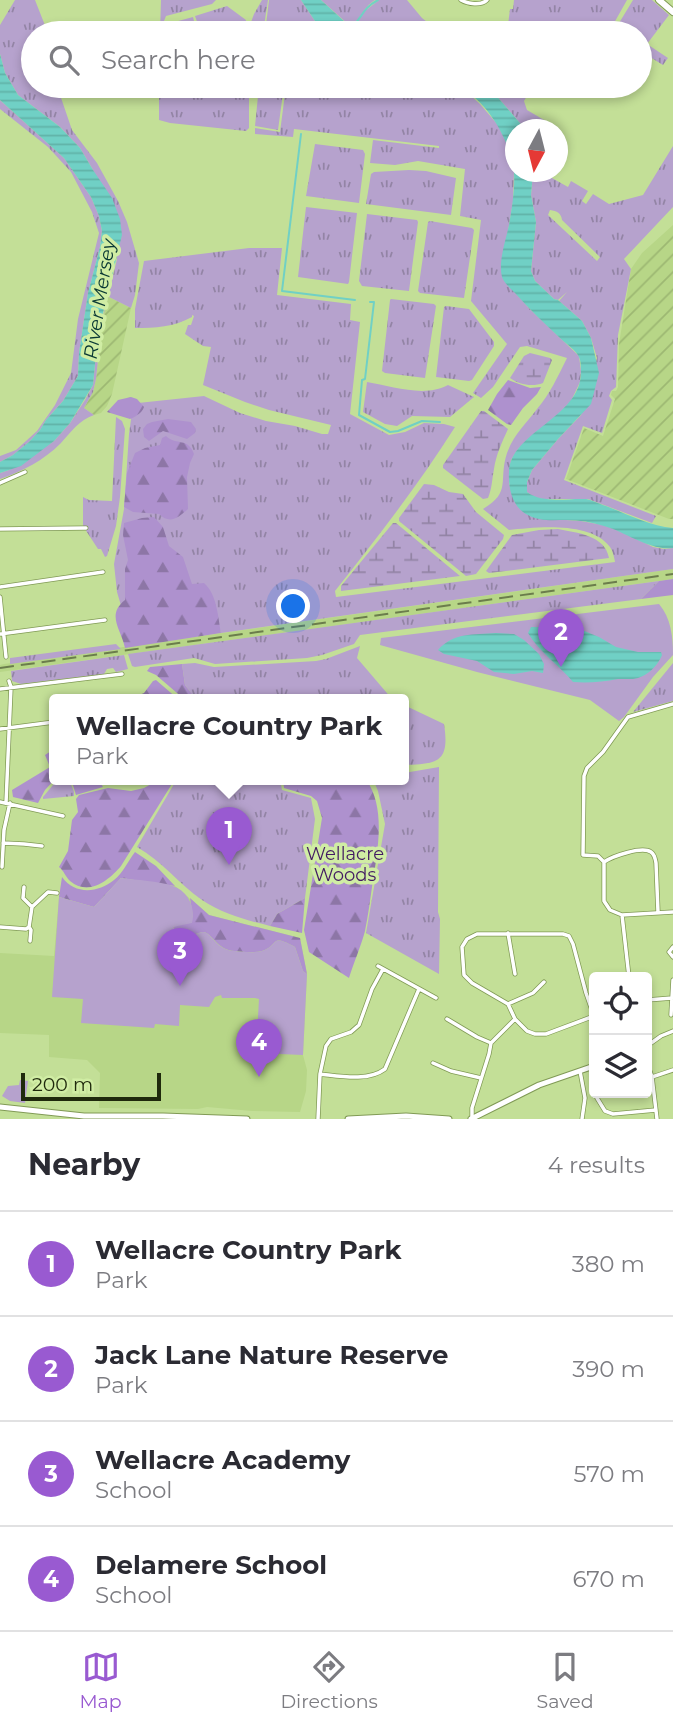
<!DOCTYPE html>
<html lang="en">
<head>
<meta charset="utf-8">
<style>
  :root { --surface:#fff; --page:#f7f7f7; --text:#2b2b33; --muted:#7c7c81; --line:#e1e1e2; --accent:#995ad1 }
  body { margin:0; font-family:Montserrat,sans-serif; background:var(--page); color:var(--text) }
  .controls { position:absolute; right:21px; bottom:21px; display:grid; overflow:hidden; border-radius:7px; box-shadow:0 4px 10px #0003 }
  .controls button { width:63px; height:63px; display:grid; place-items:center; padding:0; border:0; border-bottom:2px solid var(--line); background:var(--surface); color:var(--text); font:35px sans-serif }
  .compass { position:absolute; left:505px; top:119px; width:63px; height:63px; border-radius:50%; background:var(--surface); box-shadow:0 4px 10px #0003; rotate:187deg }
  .scale { position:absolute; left:21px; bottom:18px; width:140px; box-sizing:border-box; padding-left:7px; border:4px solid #1f290c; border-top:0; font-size:19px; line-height:24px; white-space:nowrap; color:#1f290c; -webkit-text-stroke:5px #d0eda4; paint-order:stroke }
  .you { position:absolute; left:294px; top:607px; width:24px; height:24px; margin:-18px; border:5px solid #fff; border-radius:50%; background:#1a73e8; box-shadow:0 0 0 10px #1a73e833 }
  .badge { display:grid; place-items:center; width:46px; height:46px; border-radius:50%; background:var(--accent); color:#fff; font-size:23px; font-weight:700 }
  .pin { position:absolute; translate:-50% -58px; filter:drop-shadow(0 2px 4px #0008) }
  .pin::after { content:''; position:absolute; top:37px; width:24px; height:21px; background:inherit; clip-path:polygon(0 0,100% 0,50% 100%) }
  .popup { position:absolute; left:49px; top:694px; width:360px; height:91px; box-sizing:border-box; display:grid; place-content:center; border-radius:7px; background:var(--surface); filter:drop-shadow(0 2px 5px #0005); font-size:23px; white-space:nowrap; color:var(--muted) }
  .popup b { font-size:26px; color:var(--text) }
  .popup::after { content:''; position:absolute; left:50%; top:100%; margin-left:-14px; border:14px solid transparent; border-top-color:var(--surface) }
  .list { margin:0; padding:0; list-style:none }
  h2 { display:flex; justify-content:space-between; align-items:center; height:91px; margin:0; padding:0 28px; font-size:30px }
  h2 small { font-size:23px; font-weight:400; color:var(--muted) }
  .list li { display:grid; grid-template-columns:46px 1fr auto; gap:21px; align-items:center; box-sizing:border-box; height:105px; padding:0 28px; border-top:2px solid var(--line) }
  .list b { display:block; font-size:26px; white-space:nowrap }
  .list p { margin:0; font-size:23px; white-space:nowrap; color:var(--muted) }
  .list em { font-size:23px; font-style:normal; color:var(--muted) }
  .icon { flex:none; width:38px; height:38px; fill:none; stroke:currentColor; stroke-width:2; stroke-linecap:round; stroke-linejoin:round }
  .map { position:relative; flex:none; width:673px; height:1119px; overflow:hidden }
  .search { position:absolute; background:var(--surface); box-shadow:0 4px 10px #0003; left:21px; right:21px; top:21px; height:77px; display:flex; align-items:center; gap:18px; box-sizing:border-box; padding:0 24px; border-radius:38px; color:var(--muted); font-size:26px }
  .sheet { height:511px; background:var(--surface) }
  nav { display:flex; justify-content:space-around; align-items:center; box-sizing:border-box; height:98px; border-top:2px solid var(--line); background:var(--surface); font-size:19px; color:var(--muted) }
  nav a { display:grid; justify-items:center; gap:4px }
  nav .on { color:var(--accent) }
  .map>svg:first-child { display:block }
  .built { fill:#b7d687 }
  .industrial { fill:url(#industrial-furrows) }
  .grass { fill:url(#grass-tufts); fill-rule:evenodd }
  .forest { fill:url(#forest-firs) }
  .wetland { fill:url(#wetland-marsh) }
  .green { fill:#b6a2cd }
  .water { fill:url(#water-rules) }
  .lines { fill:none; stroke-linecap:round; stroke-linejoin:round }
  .stream { stroke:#70d0c5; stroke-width:2 }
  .street-casing { stroke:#809a55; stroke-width:5 }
  .secondary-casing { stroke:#809a55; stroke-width:7 }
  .primary-casing { stroke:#809a55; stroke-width:8 }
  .street { stroke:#fff; stroke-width:3.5 }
  .secondary { stroke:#fff; stroke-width:5 }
  .primary { stroke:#fff; stroke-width:6 }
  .rail { stroke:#6b7d4c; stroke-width:2; stroke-dasharray:14 7; stroke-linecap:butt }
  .labels { text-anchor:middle; stroke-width:7; stroke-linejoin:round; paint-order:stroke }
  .park-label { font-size:18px; fill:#421a62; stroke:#d0eda4 }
  .water-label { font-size:19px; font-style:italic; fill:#093834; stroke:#d0eda4 }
</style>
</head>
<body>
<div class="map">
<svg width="673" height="1119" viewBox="0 0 673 1119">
  <defs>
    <pattern id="industrial-furrows" width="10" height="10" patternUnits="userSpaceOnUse" patternTransform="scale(1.75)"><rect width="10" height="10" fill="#b7d687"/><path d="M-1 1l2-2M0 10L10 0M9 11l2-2" fill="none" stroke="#9db873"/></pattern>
    <pattern id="grass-tufts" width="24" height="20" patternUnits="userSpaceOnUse" patternTransform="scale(1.75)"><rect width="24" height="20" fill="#b6a2cd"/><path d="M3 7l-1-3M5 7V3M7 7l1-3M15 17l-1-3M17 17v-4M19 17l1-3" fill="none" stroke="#9384a5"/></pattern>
    <pattern id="forest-firs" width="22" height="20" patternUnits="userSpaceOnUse" patternTransform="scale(1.75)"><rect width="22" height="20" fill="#ae91ce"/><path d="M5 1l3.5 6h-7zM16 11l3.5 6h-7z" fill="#8d76a6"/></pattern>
    <pattern id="wetland-marsh" width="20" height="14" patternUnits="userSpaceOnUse" patternTransform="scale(1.75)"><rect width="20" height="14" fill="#b6a2cd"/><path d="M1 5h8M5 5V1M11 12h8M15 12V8" fill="none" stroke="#9384a5"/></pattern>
    <pattern id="water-rules" width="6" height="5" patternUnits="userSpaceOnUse" patternTransform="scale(1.75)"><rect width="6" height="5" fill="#70d0c5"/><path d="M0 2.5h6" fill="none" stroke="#61b3a8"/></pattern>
  </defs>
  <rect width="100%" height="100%" fill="#c3df97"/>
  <path class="built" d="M 673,569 L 673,579 L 0,672 L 0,665 L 4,664 Z
    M 175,886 L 209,915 L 300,938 L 307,974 L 303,1055 L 307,1070 L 306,1091 L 300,1112 L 252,1111 L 207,1107 L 198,1109 L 99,1108 L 100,1073 L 87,1060 L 49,1057 L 49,1035 L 0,1033 L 0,953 L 54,956 L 59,897 L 94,907 Z"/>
  <path class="industrial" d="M 673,225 L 673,519 L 669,519 L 566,479 L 584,428 L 603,436 L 615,399 L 611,395 L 612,391 L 616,391 L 618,387 L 619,344 L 631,269 L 642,253 Z
    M 107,296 L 131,308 L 112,394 L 107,406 L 101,413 L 94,415 L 84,408 L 93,392 L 96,379 L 102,323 Z"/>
  <path class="grass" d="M 15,0 L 35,0 L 48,33 L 33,33 L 33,86 L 57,86 L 72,130 L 97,163 L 118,201 L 127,222 L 139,263 L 135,295 L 131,308 L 107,296 L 102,323 L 96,379 L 93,392 L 84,408 L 94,415 C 79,420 71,432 61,443 C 43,461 23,471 0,479 L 0,473 L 9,470 L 54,441 L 70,423 L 85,400 L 93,385 L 97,343 L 117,259 L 93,170 L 80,148 L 60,127 L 18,95 L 5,73 L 0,54 L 0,25 Z
    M 161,0 L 216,0 L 212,4 L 166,16 L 164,21 L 167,24 L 193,17 L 197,33 L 160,33 Z
    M 262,0 L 268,0 L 263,33 L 247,33 L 254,14 Z
    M 269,0 L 301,0 L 323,33 L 265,33 Z
    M 321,0 L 375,0 C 362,8 362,19 350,26 Z
    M 379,0 L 407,0 L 422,18 L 441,33 L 357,33 L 353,29 L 365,11 Z
    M 514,0 L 627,0 L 609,32 L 606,30 L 604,33 L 507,33 L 510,9 L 513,9 Z
    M 633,0 L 652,0 L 669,15 L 647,44 L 668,58 L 663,65 L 640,51 L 640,33 L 613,33 Z
    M 227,6 L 246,20 L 244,30 L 239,28 L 235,33 L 201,33 L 195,16 Z
    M 159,86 L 168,86 L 168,88 C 189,85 210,85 231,87 L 230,91 L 232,94 L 248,94 L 249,96 L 249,128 L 246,131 L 170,123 L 159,120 Z
    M 259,86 L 284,86 L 278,130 L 255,126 Z
    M 286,86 L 452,86 L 467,92 L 480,104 L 498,125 L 509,148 L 514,172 L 513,202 L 502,266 L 503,279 L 530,309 L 579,356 L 581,371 L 580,382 L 571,401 L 559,414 L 518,449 L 511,460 L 509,485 L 566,520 L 581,521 L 603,525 L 623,532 L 653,547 L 664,549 L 673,548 L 673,569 L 221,633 L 219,627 L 122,609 L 117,592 L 114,564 L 124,509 L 129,434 L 132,412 L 138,403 L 204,396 L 240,413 L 266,421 L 295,426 L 322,434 L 328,434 L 331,425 L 269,410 L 245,402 L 203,385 L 211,347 L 203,346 L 185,334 L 188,325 L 191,325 L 194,316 L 192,315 L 192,317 C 174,327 155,328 135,328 L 135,309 L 144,261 L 249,248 L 282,248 L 277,295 L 351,304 L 350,320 L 360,322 L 350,414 L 389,435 L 405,432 L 424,423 L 444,424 L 455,427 C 419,484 377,538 335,591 L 336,597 L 615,562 C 614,557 613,551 610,547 C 591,521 536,527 509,530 L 483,509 C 512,492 498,480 507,453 C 514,434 525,425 537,409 C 550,394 558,376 567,358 L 527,346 L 520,347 L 493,387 L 481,398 L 473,393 L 507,344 L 471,301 L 481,220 L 460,216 L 465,169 L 418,161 L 395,165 L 370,163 L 373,140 L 439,148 L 439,146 L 294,129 L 293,137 L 255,134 L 255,128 L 280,132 Z
    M 488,86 L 533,86 L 524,101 L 527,110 L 551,124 L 552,129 L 525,129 Z
    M 0,100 L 64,158 L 91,197 L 99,216 L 102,231 L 100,247 L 88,293 L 79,353 L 78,376 L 63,401 L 46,420 L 40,430 L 29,442 L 13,455 L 0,462 L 0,456 L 16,450 L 37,431 L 55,405 L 71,373 L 78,319 L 99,233 L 92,212 L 71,172 L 48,147 L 0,109 Z
    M 315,144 L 363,150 L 365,154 L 359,203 L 306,196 Z
    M 673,146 L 673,207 L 624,259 L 631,269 L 618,335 L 616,387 L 611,391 L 609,396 L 612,400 L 602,433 L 583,426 L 564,480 L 656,516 L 652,523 L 588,499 L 542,499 L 533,497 L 527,492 L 527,482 L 532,470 L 558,439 L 581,415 L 597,358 L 591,338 L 582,321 L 559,301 L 567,292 L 558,300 L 554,299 L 535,281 L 531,271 L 536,222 L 531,195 L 533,172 L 552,172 L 552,178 L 568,187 L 571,181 L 588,191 L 582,201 L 586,204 L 593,194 L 609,204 L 643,195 ZM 550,210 C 557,211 561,213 562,220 L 600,257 L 597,261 L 548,215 Z
    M 409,170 L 426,171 L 456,178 L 451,215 L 366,204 L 371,174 L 374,172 Z
    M 306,207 L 357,213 L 349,282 L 348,284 L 298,277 Z
    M 367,214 L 417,220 L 418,222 L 409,291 L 362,286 L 359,281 Z
    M 430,221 L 472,228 L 474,230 L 464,298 L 420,293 L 418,291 L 428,222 Z
    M 391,299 L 434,304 L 436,306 L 425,378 L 385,373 L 382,371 L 390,300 Z
    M 446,306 L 469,309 L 494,342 L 494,346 L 472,380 L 469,381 L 436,377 L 444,307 Z
    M 367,382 C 392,386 424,398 448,385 L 474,397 L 450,417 L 412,416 L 397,426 L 385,424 L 363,412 Z
    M 116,417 L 122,421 L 125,429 L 120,497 L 116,526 L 107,556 L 105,557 L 101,549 L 98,549 L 83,526 L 83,497 L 89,500 L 112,501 Z
    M 659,581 L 641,599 L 360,635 L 354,644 L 322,655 L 307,658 L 215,664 L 194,658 L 135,667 L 132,666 L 128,654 Z
    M 116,644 L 121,649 L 10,664 L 10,658 Z
    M 360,646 L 357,658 L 392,699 L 196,699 L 185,685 L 182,664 L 195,663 L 214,667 L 316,661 L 326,659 Z
    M 124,655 L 128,669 L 116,672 L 113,668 L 107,669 L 104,674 L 21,684 L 12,681 L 11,671 Z
    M 673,663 L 673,701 L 633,712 Z
    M 404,705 L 444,724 C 450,762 438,764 404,765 Z
    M 439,767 L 438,912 L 440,919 L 439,974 L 366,933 L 385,824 L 378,791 L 373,779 L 404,779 L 404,773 Z
    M 58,779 L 69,779 L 74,792 L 74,796 L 43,799 L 43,797 Z
    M 177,779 L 280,779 L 282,790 L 311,798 L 315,819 L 305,898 L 277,914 L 270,926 C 246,920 223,914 202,900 C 179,884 162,861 137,847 Z"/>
  <path class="forest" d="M 508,380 L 530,388 L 541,387 L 537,394 L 523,408 L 511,425 L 507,424 L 488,410 L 497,394 Z
    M 131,397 L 137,399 L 144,407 C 142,413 135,417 130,419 L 107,412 L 118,400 Z
    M 168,419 L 191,422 L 196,429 L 195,433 L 187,439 L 163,431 L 149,441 L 144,437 L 143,429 L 147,424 L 152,422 Z
    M 166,436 C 177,446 188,437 194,454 L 190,463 L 187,477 L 188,509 C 179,517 170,525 159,514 L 133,512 L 124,507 L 127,473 L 135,453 L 145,448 L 160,445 L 162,438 Z
    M 154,517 L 163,527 L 169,546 L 183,557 L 192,584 L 204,583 C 217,594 218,617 221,633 L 125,648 C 121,629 106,615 125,600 L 125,569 L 128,560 L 123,535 L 124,523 L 142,518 Z
    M 673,579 L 673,595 L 641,599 L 659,581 Z
    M 182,664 L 185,685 L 196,699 L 184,699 L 156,675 L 147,671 L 150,667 Z
    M 156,680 L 178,699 L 130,699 L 144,693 L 153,681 Z
    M 54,749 L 55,779 L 45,790 L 38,803 L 13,797 L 12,790 L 50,767 L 45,755 Z
    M 71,779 L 98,779 L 103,787 L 76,795 Z
    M 160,779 L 175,779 L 121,866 C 109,880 89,897 70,881 C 65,876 64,871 59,867 L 68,851 L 72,820 L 78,812 L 76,799 L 79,795 L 108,788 L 131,791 L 144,788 Z
    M 283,779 L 366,779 C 387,810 377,852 372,887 C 370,901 368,916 365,931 C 361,946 354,962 349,978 L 309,952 L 304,930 L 322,818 L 317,801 L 311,796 L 284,788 Z
    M 135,852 L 156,866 L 175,886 L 121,878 L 94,907 L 59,897 L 62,877 C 75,895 98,893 114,880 C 123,873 128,861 135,852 Z
    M 190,898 L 209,915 L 300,938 L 307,974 L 303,971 L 295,947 C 269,933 280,945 262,951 C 254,953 242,952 235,951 C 216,950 213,933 203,932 C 200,932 197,934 193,935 C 188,935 182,934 177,933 L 173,927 L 181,924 L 193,917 Z
    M 305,898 L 302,933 L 270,926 L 277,914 Z"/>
  <path class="wetland" d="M 530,353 L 550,358 L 552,360 L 543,383 C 533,387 519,385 510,378 L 524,356 Z
    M 481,411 L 484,411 L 508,429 C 502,442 496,455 494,469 C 492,479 492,489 488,498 L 483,499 L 443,468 L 443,465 Z
    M 424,484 L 434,485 L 449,492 L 463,494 L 476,512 L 504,535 L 503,539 L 476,574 L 466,576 L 399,521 L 399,518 Z
    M 393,523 L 396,523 L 460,576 L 341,591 L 341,586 Z
    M 558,529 C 577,533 605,535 609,558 L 489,573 L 486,571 L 512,535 L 539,530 Z"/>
  <path class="green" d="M 659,604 C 671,618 673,637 673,655 L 653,677 L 624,717 L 619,721 L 590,700 L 477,672 L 380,645 L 381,638 Z
    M 121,878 C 136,880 159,881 173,886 C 188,891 196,908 192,923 L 173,927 L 177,933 C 182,934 188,935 193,935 C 197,934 200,932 203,932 C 213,933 215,950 235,951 C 243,952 254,953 262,951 C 280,945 269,933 295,947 L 303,971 L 307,974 L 303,1055 L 256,1053 L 259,999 L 255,998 L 222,998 L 221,995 L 215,997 L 209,1007 L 180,1005 L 179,1026 L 155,1024 L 154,1028 L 81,1023 L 83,999 L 52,997 L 59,897 L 94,907 Z
    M 20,1080 L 28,1081 L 25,1103 L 10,1101 L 2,1096 L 8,1086 L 19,1085 Z"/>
  <path class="water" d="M 301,0 L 321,0 L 357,33 L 323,33 Z
    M 0,54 L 5,73 L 18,95 L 60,127 L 80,148 L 93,170 L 112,198 L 120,219 L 122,235 L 102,317 L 97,343 L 93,385 L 70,423 L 54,441 L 21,466 L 0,473 L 0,462 L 13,455 L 29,442 L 40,430 L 46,420 L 63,401 L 78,376 L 79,353 L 88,293 L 100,247 L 102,231 L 99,216 L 91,197 L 64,158 L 0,100 Z
    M 452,86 L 488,86 L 525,129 L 516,130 L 516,172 L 533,172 L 531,195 L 536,222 L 531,271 L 535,281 L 554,299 L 558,300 L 582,321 L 591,338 L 599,373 L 591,404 L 558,439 L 532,470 L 527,482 L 527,492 C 543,504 567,498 586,499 C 592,500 600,504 606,506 C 627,514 650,526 673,528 L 673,548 C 650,551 626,532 604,526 C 592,522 579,520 567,520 C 553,520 539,522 526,514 C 512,506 508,487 509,472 C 510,432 580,418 581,373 C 581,368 581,361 579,357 C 576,350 566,344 560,338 C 545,324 529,309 515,293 C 511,289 504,283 502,277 C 498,261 506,240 509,225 C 512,208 515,189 514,172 C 511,144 491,107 467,92 C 462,89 457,88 452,86 Z
    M 531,627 L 577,628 L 599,637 L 616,647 L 638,652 L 661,652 L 662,655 C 657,668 643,680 629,679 C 625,679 621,679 618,679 C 603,682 588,683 573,682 C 559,665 540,653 528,633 Z
    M 496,633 L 514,634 L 524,640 L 539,654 L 544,664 L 543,673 L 532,671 L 514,674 L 494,672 L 477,661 L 444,654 L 438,650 C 454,632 473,635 496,633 Z"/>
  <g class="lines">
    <path class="stream" d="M 350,29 C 363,18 361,9 378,0
      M 301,134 L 282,291 L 355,300
      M 370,302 L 374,302 L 365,379 L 362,380 L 359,415 L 390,432 L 398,431 L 422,421 L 440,422"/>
    <defs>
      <path id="street" d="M 461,0 C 468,4 481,6 487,0
        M 0,483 L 25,472
        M 0,529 L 86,528
        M 0,587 L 103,572
        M 0,597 L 6,657
        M 0,634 L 105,620
        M 0,689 L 122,674
        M 0,729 L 54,722
        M 0,802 L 63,816
        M 6,803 L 11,687 L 9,681
        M 3,843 L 24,844 L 42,846
        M 604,862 L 598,856 L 583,855 L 584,776 L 587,768 L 603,752 L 628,717 L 673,704
        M 2,867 L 4,830 L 10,803
        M 24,887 L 23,898 L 32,907
        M 658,912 L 656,863 C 655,858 655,855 651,852 C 642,846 613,856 604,862 L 604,901 L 610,910 L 622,915 L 673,912
        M 622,915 L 629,977
        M 0,927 L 26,929 L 29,927
        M 508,933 L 515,974
        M 30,941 L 31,930 L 29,927 L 32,907 L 48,892 L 57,893
        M 673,947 L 669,952 L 673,957
        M 378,966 L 436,998
        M 647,1000 L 672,998
        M 508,1004 L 533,993 L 544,982
        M 671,1015 L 673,980
        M 594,1016 L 586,993 L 573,944 L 569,936 L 563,934 L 477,934 L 467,939 L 462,947 L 464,975 L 472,983 L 508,1004 L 515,1019 L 527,1031 L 535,1034 L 546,1034 L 594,1016
        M 447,1019 L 477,1037 L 491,1043
        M 647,1046 L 661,1036 L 673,1031
        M 433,1063 L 451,1071 L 481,1078
        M 647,1063 L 652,1077 L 657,1119
        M 580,1071 L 585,1098 L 582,1119
        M 320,1074 C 339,1076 368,1082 385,1069 L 419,989
        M 652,1077 L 673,1070
        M 597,1098 L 605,1111 L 613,1114 L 656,1110
        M 318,1119 L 320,1074 L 326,1046 L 331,1039 L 351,1032 L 359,1025 L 372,989 L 383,969
        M 472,1119 L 472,1108 L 489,1054 L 491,1043 L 515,1019"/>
      <path id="secondary" d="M 0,1107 L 84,1116 L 163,1116 L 247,1119
        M 348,1119 L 406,1116 L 449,1119
        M 471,1119 L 539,1085 L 594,1066"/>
      <path id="primary" d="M 659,0 L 673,12"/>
    </defs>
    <use href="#street" class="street-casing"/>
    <use href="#secondary" class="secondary-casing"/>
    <use href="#primary" class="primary-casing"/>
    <use href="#street" class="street"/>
    <use href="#secondary" class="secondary"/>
    <use href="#primary" class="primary"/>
    <path class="rail" d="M 0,668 L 673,574"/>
  </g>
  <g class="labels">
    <g class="park-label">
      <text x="345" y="860">Wellacre<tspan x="345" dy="21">Woods</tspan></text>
    </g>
    <g class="water-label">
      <text transform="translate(99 299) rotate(-81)" y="7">River Mersey</text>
    </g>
  </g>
</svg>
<div class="controls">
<button><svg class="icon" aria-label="locate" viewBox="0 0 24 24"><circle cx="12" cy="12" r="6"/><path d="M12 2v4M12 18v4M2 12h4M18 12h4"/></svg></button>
<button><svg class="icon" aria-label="layers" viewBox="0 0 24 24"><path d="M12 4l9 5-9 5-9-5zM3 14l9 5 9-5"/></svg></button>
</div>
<svg class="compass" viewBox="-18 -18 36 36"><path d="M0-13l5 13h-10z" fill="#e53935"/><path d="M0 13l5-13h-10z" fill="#7c7c81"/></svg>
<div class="scale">200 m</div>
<div class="you"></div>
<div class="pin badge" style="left:229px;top:865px">1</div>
<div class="popup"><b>Wellacre Country Park</b>Park</div>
<div class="pin badge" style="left:561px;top:667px">2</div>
<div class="pin badge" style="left:180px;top:986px">3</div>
<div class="pin badge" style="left:259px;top:1077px">4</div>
<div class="search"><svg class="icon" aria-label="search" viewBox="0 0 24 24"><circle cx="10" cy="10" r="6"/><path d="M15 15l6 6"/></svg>Search here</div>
</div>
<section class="sheet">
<h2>Nearby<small>4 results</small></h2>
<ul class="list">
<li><span class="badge">1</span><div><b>Wellacre Country Park</b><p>Park</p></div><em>380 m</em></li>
<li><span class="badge">2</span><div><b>Jack Lane Nature Reserve</b><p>Park</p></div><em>390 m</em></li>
<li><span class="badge">3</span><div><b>Wellacre Academy</b><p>School</p></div><em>570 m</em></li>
<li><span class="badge">4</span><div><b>Delamere School</b><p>School</p></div><em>670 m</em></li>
</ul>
</section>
<nav>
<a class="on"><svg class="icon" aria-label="map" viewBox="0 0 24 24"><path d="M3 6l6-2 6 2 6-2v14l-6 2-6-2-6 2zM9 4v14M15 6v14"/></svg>Map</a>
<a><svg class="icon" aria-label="directions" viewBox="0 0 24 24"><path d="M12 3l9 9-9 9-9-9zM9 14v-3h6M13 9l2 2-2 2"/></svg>Directions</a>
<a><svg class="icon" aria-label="saved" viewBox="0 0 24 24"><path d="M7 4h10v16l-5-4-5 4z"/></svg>Saved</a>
</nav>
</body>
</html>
